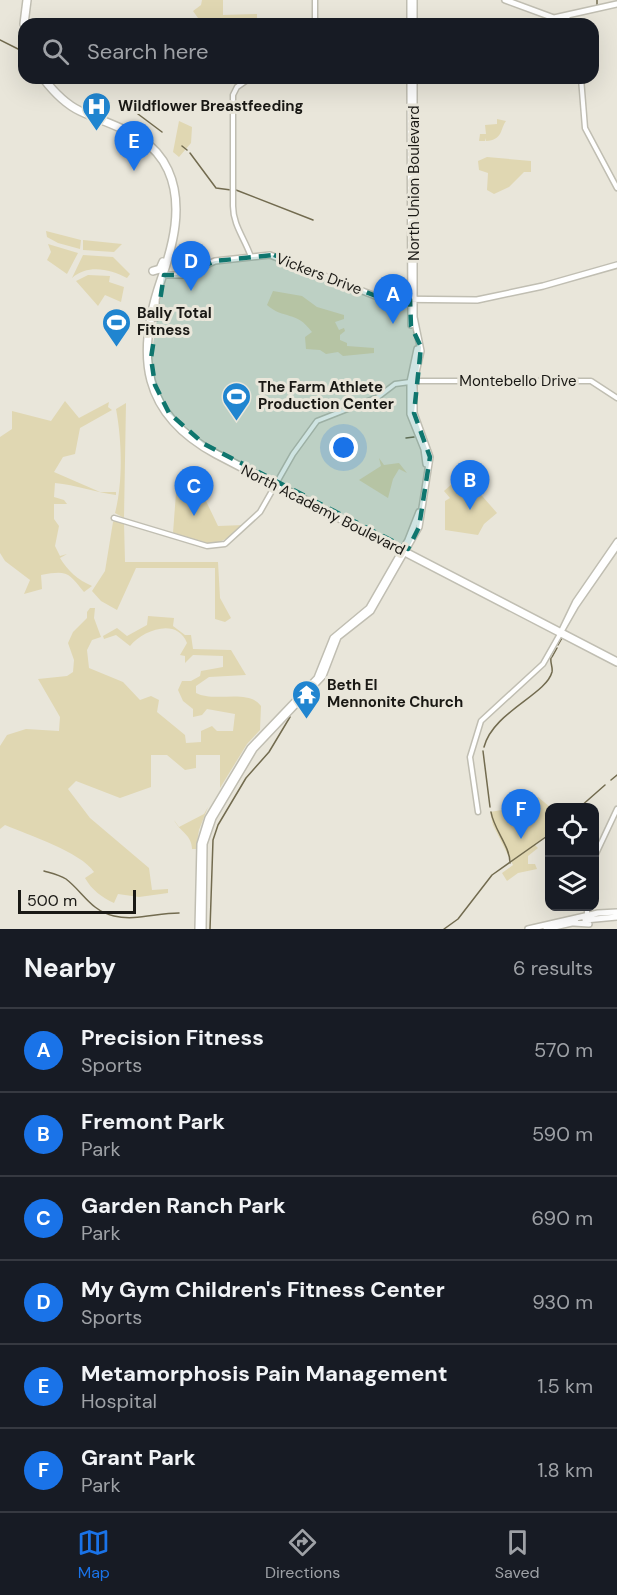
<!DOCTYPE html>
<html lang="en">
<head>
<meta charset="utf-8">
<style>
  :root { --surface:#171b24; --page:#20242c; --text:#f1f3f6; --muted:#9ea1a6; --line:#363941; --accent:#1a73e8 }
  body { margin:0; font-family:"DM Sans",sans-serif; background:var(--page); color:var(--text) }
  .controls { position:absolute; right:18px; bottom:18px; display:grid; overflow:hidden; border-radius:12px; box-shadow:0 6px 24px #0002 }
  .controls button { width:54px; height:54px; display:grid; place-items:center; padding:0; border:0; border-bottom:2px solid var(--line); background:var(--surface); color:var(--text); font:30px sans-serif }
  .scale { position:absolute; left:18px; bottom:15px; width:118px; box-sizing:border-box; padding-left:6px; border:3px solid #1a1915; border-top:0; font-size:16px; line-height:21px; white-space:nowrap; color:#1a1915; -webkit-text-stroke:4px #e9e6da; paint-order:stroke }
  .you { position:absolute; left:344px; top:448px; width:21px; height:21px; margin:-15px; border:4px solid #fff; border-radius:50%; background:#1a73e8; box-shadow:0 0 0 9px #1a73e833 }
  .badge { display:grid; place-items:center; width:39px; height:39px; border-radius:50%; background:var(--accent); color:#fff; font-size:20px; font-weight:700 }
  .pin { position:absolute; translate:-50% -50px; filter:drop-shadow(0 2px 3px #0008) }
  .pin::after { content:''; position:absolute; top:32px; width:21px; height:18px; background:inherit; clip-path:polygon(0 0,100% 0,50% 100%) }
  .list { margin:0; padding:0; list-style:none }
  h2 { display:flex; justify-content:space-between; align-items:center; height:78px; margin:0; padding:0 24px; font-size:26px }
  h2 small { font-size:20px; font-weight:400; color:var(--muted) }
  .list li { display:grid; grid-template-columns:39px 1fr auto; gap:18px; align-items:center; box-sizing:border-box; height:84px; padding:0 24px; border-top:2px solid var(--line) }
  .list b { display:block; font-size:22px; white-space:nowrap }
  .list p { margin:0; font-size:20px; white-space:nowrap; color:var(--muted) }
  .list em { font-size:20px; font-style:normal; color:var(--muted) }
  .icon { flex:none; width:33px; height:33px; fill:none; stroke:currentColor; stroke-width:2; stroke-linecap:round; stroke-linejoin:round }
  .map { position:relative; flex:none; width:617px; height:929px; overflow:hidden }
  .search { position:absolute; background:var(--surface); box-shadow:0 6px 24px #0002; left:18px; right:18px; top:18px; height:66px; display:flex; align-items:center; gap:15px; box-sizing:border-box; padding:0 21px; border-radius:18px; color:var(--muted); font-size:22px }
  .sheet { height:582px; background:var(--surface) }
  nav { display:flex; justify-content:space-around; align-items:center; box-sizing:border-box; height:84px; border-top:2px solid var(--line); background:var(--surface); font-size:16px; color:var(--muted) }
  nav a { display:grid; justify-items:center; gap:3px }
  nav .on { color:var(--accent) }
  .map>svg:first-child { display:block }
  .green { fill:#e0d7b2 }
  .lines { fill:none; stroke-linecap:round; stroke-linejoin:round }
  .stream { stroke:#726b4f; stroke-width:1.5 }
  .minor-casing { stroke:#c0beb2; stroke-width:7 }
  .major-casing { stroke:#c0beb2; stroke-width:8 }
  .highway-casing { stroke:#c0beb2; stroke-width:10 }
  .minor { stroke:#fff; stroke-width:4 }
  .major { stroke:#fff; stroke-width:5 }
  .highway { stroke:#fff; stroke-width:7 }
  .marked { fill:#0f766e; fill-opacity:0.2; stroke:#0f766e; stroke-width:4.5; stroke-dasharray:12 8; stroke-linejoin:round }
  .labels { text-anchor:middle; stroke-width:6; stroke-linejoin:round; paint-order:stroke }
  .poi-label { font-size:15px; font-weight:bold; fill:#1a1915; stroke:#e9e6da; text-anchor:start }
  .street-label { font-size:15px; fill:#1a1915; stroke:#e9e6da }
</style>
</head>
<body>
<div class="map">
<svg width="617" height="929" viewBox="0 0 617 929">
  <rect width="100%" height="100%" fill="#e9e6da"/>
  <path class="green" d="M 202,0 L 223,0 L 223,15 L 257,14 L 257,24 L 197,24 L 198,18 L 193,11 L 201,5 Z
    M 497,119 L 506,121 C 500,129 503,140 486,141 L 485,138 L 485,141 L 479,141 L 480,134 L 486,134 L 485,125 L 497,124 Z
    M 179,121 L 192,127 L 191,143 L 179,157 L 173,152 Z
    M 487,157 L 531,161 L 531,172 L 524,172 L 509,187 L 494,194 L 487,190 L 488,173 L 479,170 L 478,161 Z
    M 46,231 L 81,240 L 80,249 L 58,243 L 47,237 Z
    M 83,240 L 122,244 L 114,252 L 83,250 Z
    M 48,244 L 78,253 L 67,274 L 47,260 L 51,252 Z
    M 83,255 L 113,257 L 130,274 L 127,278 C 110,269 88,264 72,278 Z
    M 88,275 L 110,276 L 109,282 L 124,287 L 121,302 L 105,295 L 98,306 L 76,281 Z
    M 273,291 L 302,296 L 317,307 L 344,315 L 344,319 L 335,322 L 339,330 L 344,328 L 345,331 L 340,335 L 340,340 L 347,343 L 347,346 L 374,348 L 374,353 L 343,356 L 338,352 L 326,354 L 320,350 L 306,349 L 305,337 L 312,332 C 296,310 284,320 267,305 Z
    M 65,401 L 79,418 L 109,402 L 108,407 L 112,410 L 80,428 L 75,454 L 63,457 L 54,472 L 100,492 L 116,492 L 116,495 C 95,492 76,485 55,483 L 54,497 L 64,500 L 67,504 L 54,504 L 54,519 L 59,526 L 55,546 L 60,556 L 67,554 L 60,558 C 68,571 78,580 92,586 L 84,592 C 68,572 67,570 41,575 L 42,589 L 24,594 L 30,580 L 5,561 L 0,553 L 0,437 L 12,429 L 12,411 L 51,421 Z
    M 126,403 L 124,518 L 115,513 C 123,482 122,441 116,409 Z
    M 379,458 L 384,465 L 399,463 L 407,473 L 399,469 L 393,479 L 388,498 L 359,480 L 381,466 Z
    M 469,481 L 497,513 L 484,524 L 478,535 L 445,530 L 445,501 L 450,498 L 444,491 L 453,483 L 459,490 Z
    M 210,487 L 213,489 L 206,501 L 218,526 L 244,525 C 214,552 208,544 173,533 L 176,493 L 202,492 Z
    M 116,520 L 124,522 L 125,562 L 218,562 L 220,598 L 231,618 L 225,622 L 215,619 L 215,568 L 136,568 L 117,610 L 101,601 L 92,591 L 105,571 L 113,522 Z
    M 90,608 L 95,608 L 94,618 L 101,637 L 92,640 L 87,650 L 89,668 L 123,682 L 140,700 L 151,696 L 159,700 L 157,712 L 185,735 L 186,743 L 201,742 L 201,731 L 212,726 L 217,731 L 233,731 L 235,714 L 207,709 L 202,715 L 193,717 L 193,709 L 183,701 L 178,690 L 182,681 L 191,681 L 200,676 L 201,671 L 223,667 L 223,656 L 193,655 L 185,663 L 185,656 L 180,655 L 187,643 C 177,617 143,630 130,646 L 116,635 L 104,639 L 103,636 L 117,628 L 127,636 L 147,625 L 148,616 L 174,618 L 173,626 L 185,635 L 191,635 L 193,649 L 231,650 L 246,675 L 209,677 L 196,686 L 196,693 C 215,703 248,688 261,706 L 260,730 L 247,744 L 220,788 L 220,755 L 196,755 L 196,768 L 185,770 L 167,755 L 151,755 L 151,787 L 120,798 L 76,781 L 68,789 L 90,818 L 149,868 L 152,890 L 168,889 L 168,893 L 139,897 L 118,894 L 114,903 C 101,897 92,890 85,878 L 94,872 C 81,852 28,835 5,825 L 0,829 L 0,746 L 7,735 L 26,729 L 59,731 L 60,717 L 38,679 L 67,676 L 73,672 L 74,660 L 68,643 L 73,632 L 87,618 L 87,612 Z
    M 538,797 L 550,807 L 550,832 L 535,845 L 538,848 L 528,856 L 528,864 L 535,864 L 537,869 L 518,873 L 507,881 L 502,873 L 513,865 L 493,825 L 490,812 L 525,806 Z
    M 208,807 L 199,830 L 196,849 L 192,849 C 192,835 180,832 174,820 L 179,827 L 204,814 Z"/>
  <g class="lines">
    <path class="stream" d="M 597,5 L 597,0
      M 0,40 L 24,52
      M 122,102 L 162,132
      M 182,146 L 187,150
      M 190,153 L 216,188 L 231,190
      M 236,190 L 313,220
      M 406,438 L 414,437
      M 558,645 L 562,638
      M 552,657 L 557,648
      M 484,747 C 493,712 546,695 552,672 C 553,667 550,663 551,658
      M 483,751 L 490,807
      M 611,780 L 617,775
      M 580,807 L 605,785
      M 491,812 C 494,830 510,846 510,863
      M 44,871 C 51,873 60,875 66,879 C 83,892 91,911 114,916 C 135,921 157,913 179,913
      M 210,929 L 213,840 L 218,825 L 246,778 L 269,752 L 290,717
      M 444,929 L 458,919 L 492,875 L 550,834"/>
    <defs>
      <path id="minor" d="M 315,0 L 315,24
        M 567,16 L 569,24
        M 250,78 L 237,87 L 233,95 L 233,206 C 233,225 245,239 251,257
        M 581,78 L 585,128 L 617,188
        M 414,381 L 591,381 L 617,398
        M 114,518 L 207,546 L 225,544 L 260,512 L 293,454 L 317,421 L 378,397 L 395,384 L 410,382
        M 562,629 L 575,602 L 617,541
        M 478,812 L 470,757 L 481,721 L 543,664 L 576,606 L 617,547
        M 594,858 L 617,809
        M 587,906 L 587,918"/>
      <path id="major" d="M 410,0 L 410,24
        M 414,0 L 414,24
        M 505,0 L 554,18 L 617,4
        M 410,78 L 411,325
        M 164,275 L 183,275 L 215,261 L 270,255 L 383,299 L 477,300 L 543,286 L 617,265
        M 156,318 L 156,301
        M 417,349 L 410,382 L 410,414 L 424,449 L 426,464
        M 585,920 L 617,917
        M 574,923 L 589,924
        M 198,929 L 200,844 L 208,818 L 250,748 L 317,678 L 333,638 L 369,608 L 408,540 L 419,512
        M 203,929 L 204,844 L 213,818 L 254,749 L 323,676 L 338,637 L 371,611 L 419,527 L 430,457 L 414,413 L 414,381 L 421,351 L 414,317 L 414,78
        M 528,929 L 598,913 L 617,912
        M 546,929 L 576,922"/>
      <path id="highway" d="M 24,24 L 27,0
        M 43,78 C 53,91 65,104 80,111 C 114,127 151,133 168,170 C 184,205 173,246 161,280 C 135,356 142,414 216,454 L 617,662
        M 153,271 L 160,269 L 163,262"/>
    </defs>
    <use href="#minor" class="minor-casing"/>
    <use href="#major" class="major-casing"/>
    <use href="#highway" class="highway-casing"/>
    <use href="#minor" class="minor"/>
    <use href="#major" class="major"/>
    <use href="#highway" class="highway"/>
  </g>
  <path class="marked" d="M 274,255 L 381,298 L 410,299 L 411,326 L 421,347 L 414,413 L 430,457 L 419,527 L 408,549 L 204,444 L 169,413 L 155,385 L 151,358 L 164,275 L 183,275 L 215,261 Z"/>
  <defs>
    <symbol id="hospital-pin" viewBox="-11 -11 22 30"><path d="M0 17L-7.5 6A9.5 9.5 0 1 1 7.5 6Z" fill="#2085d0" stroke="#e9e6da"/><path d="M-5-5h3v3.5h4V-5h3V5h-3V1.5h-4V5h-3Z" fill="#fff"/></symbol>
    <symbol id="stadium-pin" viewBox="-11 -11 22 30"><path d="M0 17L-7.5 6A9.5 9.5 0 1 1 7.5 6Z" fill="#2085d0" stroke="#e9e6da"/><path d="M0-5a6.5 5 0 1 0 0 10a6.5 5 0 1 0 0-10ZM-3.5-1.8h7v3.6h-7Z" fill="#fff"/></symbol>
    <symbol id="temple-pin" viewBox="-11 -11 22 30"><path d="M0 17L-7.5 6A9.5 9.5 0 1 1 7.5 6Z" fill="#2085d0" stroke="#e9e6da"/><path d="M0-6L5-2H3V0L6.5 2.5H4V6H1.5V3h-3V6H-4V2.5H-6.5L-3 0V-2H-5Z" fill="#fff"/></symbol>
  </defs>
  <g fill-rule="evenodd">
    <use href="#hospital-pin" x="80" y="90" width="33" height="45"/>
    <use href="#stadium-pin" x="100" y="306" width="33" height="45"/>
    <use href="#stadium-pin" x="220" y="380" width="33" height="45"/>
    <use href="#temple-pin" x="290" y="678" width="33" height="45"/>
  </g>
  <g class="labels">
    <g class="poi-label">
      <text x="118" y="111">Wildflower Breastfeeding</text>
      <text x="137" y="318">Bally Total<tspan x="137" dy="17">Fitness</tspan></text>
      <text x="258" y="392">The Farm Athlete<tspan x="258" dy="17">Production Center</tspan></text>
      <text x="327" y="690">Beth El<tspan x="327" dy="17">Mennonite Church</tspan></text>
    </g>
    <g class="street-label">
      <text transform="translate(414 183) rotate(-90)" y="5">North Union Boulevard</text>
      <text transform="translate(319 274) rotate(21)" y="5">Vickers Drive</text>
      <text x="518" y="386">Montebello Drive</text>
      <text transform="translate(323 510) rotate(27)" y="5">North Academy Boulevard</text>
    </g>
  </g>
</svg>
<div class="controls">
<button><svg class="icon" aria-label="locate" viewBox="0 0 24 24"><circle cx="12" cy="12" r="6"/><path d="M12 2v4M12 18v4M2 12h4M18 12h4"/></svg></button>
<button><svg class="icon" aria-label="layers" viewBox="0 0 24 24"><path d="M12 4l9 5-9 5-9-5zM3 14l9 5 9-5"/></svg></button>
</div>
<div class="scale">500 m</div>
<div class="you"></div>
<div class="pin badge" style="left:393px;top:324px">A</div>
<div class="pin badge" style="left:470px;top:510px">B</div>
<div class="pin badge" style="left:194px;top:516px">C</div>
<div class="pin badge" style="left:191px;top:291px">D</div>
<div class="pin badge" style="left:134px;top:171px">E</div>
<div class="pin badge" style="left:521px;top:839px">F</div>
<div class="search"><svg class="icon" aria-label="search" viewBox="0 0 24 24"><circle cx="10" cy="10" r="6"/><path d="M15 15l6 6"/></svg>Search here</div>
</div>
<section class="sheet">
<h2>Nearby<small>6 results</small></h2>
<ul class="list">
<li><span class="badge">A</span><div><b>Precision Fitness</b><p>Sports</p></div><em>570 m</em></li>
<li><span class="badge">B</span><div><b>Fremont Park</b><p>Park</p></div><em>590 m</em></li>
<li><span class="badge">C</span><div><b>Garden Ranch Park</b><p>Park</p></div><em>690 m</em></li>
<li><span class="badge">D</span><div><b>My Gym Children's Fitness Center</b><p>Sports</p></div><em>930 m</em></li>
<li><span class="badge">E</span><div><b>Metamorphosis Pain Management</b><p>Hospital</p></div><em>1.5 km</em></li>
<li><span class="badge">F</span><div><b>Grant Park</b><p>Park</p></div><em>1.8 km</em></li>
</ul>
</section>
<nav>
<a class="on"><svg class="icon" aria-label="map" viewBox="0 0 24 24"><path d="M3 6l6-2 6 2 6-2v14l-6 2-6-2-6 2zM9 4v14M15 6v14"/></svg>Map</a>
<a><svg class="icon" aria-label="directions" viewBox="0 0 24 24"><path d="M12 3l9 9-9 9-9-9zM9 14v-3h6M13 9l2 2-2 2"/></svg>Directions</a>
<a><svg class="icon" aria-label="saved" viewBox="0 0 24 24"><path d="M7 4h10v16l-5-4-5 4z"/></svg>Saved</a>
</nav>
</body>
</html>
